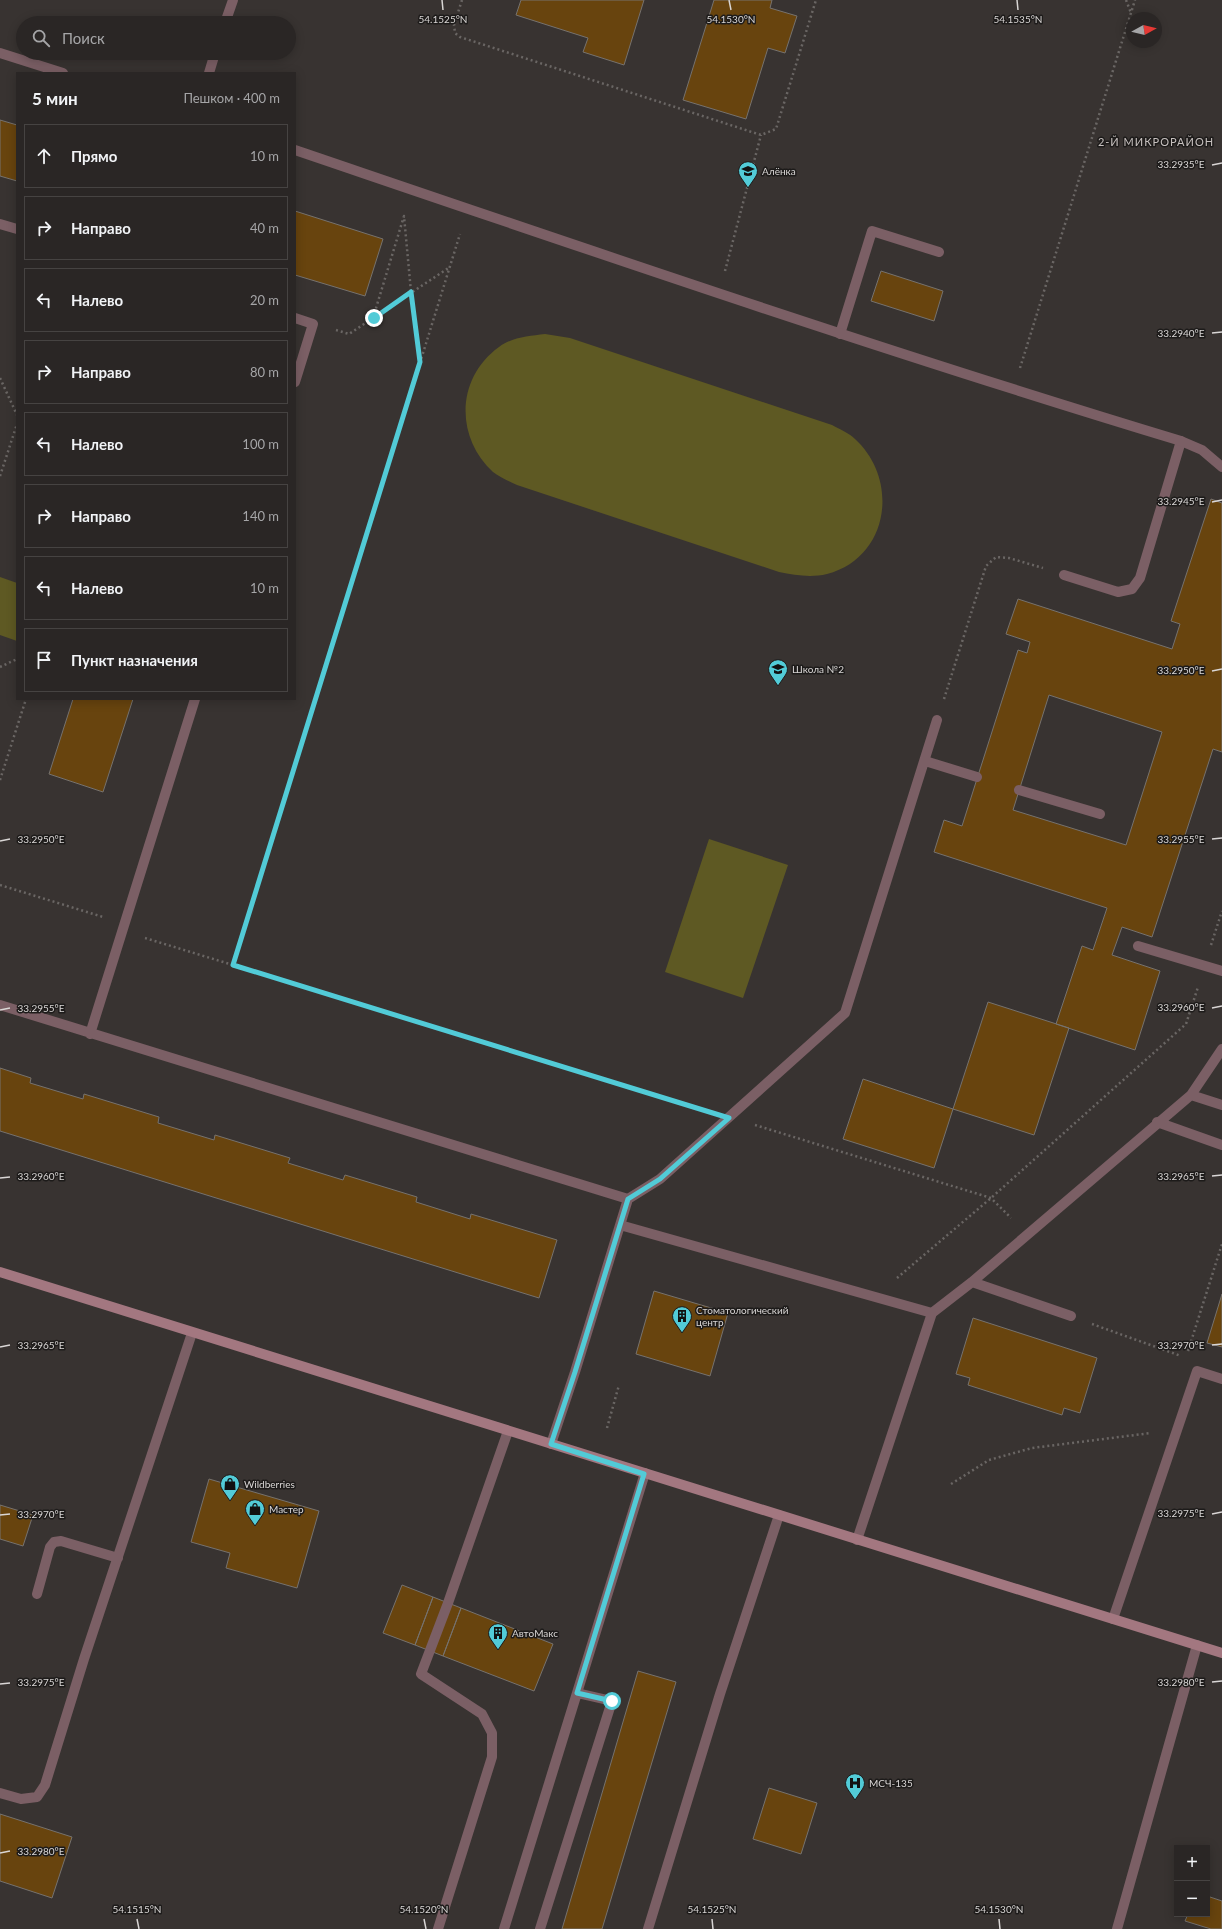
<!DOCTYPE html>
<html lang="ru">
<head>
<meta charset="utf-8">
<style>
  :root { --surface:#2a2625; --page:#322e2d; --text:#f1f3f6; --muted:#a5a5a7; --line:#464342 }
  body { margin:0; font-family:Lato,sans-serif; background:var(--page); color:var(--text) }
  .controls { position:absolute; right:12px; bottom:12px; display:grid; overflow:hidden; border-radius:0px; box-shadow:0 2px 10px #0003 }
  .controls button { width:36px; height:36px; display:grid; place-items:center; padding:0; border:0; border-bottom:1px solid var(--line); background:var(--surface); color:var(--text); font:20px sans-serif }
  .compass { position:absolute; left:1126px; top:12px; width:36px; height:36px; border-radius:50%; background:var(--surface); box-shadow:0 2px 10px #0003; rotate:82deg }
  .stop { position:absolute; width:12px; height:12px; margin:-9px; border:3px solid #52cbd7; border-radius:50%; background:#fff }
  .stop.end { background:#52cbd7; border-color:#fff; box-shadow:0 1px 4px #0008 }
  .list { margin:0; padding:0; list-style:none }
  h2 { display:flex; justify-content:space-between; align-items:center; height:52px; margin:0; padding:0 16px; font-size:17px }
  h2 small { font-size:13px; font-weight:400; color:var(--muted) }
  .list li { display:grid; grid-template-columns:26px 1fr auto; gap:12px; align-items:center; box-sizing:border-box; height:64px; margin:0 8px 8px; padding:0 8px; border:1px solid var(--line); border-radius:0px }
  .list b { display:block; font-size:15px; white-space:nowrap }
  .list em { font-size:13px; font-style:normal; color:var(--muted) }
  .icon { flex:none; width:22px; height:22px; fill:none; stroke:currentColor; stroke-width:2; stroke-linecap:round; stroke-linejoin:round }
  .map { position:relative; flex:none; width:1222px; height:1929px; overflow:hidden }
  .search { position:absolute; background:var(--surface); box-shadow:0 2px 10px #0003; left:16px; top:16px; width:280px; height:44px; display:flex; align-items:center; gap:10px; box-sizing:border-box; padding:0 14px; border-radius:22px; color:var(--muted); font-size:15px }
  .panel { position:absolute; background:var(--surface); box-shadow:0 2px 10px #0003; left:16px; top:72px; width:280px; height:628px; border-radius:0px }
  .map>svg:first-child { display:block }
  .green { fill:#5e5923 }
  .building { fill:#68440e; stroke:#76726e; fill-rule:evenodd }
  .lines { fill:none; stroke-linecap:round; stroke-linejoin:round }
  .path { stroke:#6a6664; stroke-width:2.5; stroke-dasharray:2 3; stroke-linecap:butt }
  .lane { stroke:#7b5f65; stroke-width:10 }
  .street { stroke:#7b5f65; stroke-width:10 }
  .secondary { stroke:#a37780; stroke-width:10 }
  .route { stroke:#52cbd7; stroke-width:5 }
  .ticks { fill:none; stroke:#d9d6d5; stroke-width:1.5 }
  .labels { text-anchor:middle; stroke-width:3; stroke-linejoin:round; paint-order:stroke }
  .poi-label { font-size:10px; fill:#d9d6d5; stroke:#1d1b1a; text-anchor:start }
  .neighbourhood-label { font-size:11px; letter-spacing:1px; fill:#c7c1bf; stroke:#1d1b1a }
  .ticks-label { font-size:10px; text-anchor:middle; fill:#d9d6d5; stroke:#1d1b1a; stroke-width:3; stroke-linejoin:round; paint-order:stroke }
</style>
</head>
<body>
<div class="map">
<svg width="1222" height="1929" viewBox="0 0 1222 1929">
  <rect width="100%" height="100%" fill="#383331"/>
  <path class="green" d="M 545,334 L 570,338 L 832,425 C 839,429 849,433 855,439 C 900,480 889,558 827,574 C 810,578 795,575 779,572 L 517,485 C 509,481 499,477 493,472 C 455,437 456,378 499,347 C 512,337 529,336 545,334 Z
    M 0,577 L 17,583 L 17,641 L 0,635 Z
    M 709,839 L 788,865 L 743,998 L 665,972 Z"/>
  <path class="building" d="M 521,0 L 644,0 L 624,65 L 583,52 L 588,38 L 516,15 Z
    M 714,0 L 772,0 L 770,8 L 797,16 L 785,53 L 768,48 L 746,119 L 683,100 Z
    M 0,120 L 17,125 L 17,181 L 0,176 Z
    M 295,211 L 383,239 L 365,296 L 295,275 Z
    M 881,271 L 943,291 L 934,321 L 871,301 Z
    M 1211,499 L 1222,503 L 1222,752 L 1213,749 L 1152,937 L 1122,927 L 1112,955 L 1160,971 L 1135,1050 L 1056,1024 L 1082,946 L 1093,950 L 1107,908 L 934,852 L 944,820 L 962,826 L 1018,650 L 1027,653 L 1030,642 L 1006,634 L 1018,599 L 1172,649 L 1180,624 L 1171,621 ZM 1049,695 L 1162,732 L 1126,845 L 1013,810 Z
    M 73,699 L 133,699 L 103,792 L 49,774 Z
    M 988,1002 L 1069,1028 L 1034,1135 L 953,1109 Z
    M 0,1068 L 31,1078 L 30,1083 L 83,1099 L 84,1094 L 159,1117 L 158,1123 L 214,1140 L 215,1135 L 290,1158 L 288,1163 L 343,1180 L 345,1175 L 417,1197 L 416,1202 L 470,1219 L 471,1214 L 557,1240 L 539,1298 L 0,1131 Z
    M 863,1079 L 953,1109 L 934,1168 L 843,1139 Z
    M 654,1291 L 728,1313 L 710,1376 L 636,1354 Z
    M 1222,1294 L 1222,1347 L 1207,1343 Z
    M 973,1318 L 1097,1358 L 1080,1413 L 1064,1408 L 1062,1415 L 968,1385 L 970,1378 L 956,1374 Z
    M 209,1479 L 319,1511 L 297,1588 L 226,1568 L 230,1553 L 191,1542 Z
    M 0,1505 L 33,1515 L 23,1546 L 0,1539 Z
    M 402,1585 L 433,1597 L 415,1645 L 383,1633 Z
    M 433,1597 L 461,1608 L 443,1656 L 415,1645 Z
    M 461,1608 L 553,1644 L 534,1691 L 443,1656 Z
    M 638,1671 L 676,1682 L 602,1929 L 562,1929 Z
    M 769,1788 L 817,1803 L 801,1854 L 753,1839 Z
    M 0,1814 L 72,1837 L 52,1898 L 0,1881 Z
    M 1207,1896 L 1222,1901 L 1222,1929 L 1211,1929 L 1185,1921 L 1188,1914 L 1207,1914 Z"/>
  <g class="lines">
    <path class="path" d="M 462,0 L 454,25 L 455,33 L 460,37 L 761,135 L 776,129 L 816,0
      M 1126,0 L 1131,13
      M 725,271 L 761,135
      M 373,318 L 404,216 L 411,292 L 420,362
      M 336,330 L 349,334 L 450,267
      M 1020,368 L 1135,0
      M 0,378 L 17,415
      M 0,476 L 17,424
      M 0,667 L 17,659
      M 944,699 L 986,566 L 996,557 L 1009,558 L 1043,568
      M 0,780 L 26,699
      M 0,885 L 103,917
      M 145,938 L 702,1109
      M 1211,945 L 1222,911
      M 233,965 L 460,234
      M 755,1125 L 991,1198 L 1011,1218
      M 897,1278 L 991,1198 L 1186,1024 L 1198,987
      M 1092,1324 L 1181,1356
      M 1188,1351 L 1222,1244
      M 607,1428 L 619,1385
      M 951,1484 L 989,1460 L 1032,1448 L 1151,1433"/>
    <path class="lane" d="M 225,23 L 233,0
      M 209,73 L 215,53
      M 0,224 L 17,229
      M 295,318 L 313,324 L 295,382
      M 840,334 L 872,231 L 939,252
      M 1064,575 L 1118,592 L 1132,589 L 1140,578 L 1181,441
      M 925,761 L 977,777
      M 1019,790 L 1100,814
      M 1138,946 L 1222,971
      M 0,1005 L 628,1199 L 575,1372 L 551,1444
      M 90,1034 L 195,699
      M 1191,1095 L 1222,1105
      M 1157,1122 L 1222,1145
      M 628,1199 L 660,1179 L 845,1013 L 937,720
      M 620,1225 L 932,1313
      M 972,1282 L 1071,1316
      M 857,1540 L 932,1313 L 972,1282 L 1191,1095 L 1222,1049
      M 37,1594 L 50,1547 L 54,1542 L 61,1541 L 118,1558
      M 1113,1619 L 1197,1371 L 1222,1379
      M 0,1793 L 21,1799 L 37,1797 L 45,1785 L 84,1659 L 192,1333
      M 438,1929 L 492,1757 L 492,1733 L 482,1714 L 421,1674 L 448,1603 L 508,1431
      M 504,1929 L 645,1473
      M 540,1929 L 612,1701 L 577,1693
      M 648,1929 L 720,1694 L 779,1515
      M 1117,1929 L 1197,1645"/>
    <path class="street" d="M 0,53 L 63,73
      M 295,150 C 589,250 883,351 1181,441 L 1202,450 L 1222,467"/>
    <path class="secondary" d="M 0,1272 L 1222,1653"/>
  </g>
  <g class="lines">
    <path class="route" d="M 374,318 L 411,292 L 420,362 L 233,965 L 729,1118 L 660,1179 L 628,1199 L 575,1372 L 551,1444 L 644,1474 L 577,1693 L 612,1701"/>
  </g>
  <path class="ticks" d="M 442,0 L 443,10M 729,0 L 731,10M 1017,0 L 1018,10M 1212,165 L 1222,163M 1212,333 L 1222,332M 1212,502 L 1222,500M 1212,671 L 1222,669M 1212,839 L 1222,838M 0,841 L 10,839M 1212,1008 L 1222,1006M 0,1010 L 10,1008M 1212,1176 L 1222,1175M 0,1178 L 10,1177M 1212,1345 L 1222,1344M 0,1347 L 10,1345M 1212,1514 L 1222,1512M 0,1515 L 10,1514M 1212,1682 L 1222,1681M 0,1684 L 10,1683M 0,1853 L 10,1851M 137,1919 L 139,1929M 424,1919 L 426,1929M 712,1919 L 713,1929M 999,1919 L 1000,1929"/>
  <defs>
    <symbol id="school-pin" viewBox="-11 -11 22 30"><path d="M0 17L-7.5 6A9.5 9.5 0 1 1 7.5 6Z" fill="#52cbd7" stroke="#1d1b1a"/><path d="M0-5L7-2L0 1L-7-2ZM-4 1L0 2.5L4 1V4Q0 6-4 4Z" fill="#111"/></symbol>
    <symbol id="building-pin" viewBox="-11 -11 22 30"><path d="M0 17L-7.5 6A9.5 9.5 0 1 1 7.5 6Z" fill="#52cbd7" stroke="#1d1b1a"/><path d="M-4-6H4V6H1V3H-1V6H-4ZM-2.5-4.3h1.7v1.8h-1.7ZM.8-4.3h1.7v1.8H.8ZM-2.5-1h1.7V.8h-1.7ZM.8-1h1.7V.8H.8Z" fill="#111"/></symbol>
    <symbol id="shop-pin" viewBox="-11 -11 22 30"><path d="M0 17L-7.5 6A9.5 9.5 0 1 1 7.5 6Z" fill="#52cbd7" stroke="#1d1b1a"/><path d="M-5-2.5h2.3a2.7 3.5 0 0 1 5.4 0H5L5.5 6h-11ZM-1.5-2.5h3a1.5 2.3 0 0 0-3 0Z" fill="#111"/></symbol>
    <symbol id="hospital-pin" viewBox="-11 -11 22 30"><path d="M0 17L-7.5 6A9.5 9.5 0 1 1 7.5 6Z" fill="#52cbd7" stroke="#1d1b1a"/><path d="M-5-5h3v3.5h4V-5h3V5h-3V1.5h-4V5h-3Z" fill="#111"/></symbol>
  </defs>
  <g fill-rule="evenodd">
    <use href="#school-pin" x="737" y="160" width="22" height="30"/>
    <use href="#school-pin" x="767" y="658" width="22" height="30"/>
    <use href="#building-pin" x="671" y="1305" width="22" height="30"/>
    <use href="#shop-pin" x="219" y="1473" width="22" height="30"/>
    <use href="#shop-pin" x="244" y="1498" width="22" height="30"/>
    <use href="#building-pin" x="487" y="1622" width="22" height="30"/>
    <use href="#hospital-pin" x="844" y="1772" width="22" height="30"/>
  </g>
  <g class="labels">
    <g class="poi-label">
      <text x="762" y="175">Алёнка</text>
      <text x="792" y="673">Школа №2</text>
      <text x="696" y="1314">Стоматологический<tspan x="696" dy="12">центр</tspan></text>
      <text x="244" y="1488">Wildberries</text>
      <text x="269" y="1513">Мастер</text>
      <text x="512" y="1637">АвтоМакс</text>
      <text x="869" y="1787">МСЧ-135</text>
    </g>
    <g class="neighbourhood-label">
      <text x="1156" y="146">2-Й МИКРОРАЙОН</text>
    </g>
  </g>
  <g class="ticks-label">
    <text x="443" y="23">54.1525°N</text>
    <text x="731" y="23">54.1530°N</text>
    <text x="1018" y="23">54.1535°N</text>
    <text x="1181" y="168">33.2935°E</text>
    <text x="1181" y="337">33.2940°E</text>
    <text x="1181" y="505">33.2945°E</text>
    <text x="1181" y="674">33.2950°E</text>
    <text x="1181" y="843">33.2955°E</text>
    <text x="41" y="843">33.2950°E</text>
    <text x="1181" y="1011">33.2960°E</text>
    <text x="41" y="1012">33.2955°E</text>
    <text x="1181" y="1180">33.2965°E</text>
    <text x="41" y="1180">33.2960°E</text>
    <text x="1181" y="1349">33.2970°E</text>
    <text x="41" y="1349">33.2965°E</text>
    <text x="1181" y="1517">33.2975°E</text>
    <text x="41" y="1518">33.2970°E</text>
    <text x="1181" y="1686">33.2980°E</text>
    <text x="41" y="1686">33.2975°E</text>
    <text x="41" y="1855">33.2980°E</text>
    <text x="137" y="1913">54.1515°N</text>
    <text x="424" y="1913">54.1520°N</text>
    <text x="712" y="1913">54.1525°N</text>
    <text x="999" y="1913">54.1530°N</text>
  </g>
</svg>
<div class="controls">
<button>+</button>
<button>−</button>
</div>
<svg class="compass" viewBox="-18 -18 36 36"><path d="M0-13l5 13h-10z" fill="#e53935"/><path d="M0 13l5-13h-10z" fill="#a5a5a7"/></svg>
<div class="stop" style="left:612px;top:1701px"></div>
<div class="stop end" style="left:374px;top:318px"></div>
<div class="search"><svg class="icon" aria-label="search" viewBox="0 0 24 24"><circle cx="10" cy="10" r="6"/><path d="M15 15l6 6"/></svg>Поиск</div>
<section class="panel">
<h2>5 мин<small>Пешком · 400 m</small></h2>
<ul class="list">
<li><svg class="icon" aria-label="ahead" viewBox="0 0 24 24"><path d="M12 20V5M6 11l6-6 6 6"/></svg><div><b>Прямо</b></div><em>10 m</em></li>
<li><svg class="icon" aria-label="right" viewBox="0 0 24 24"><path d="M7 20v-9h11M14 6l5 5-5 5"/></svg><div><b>Направо</b></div><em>40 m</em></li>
<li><svg class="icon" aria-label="left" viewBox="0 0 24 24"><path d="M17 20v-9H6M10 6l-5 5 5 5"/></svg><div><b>Налево</b></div><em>20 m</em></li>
<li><svg class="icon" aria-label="right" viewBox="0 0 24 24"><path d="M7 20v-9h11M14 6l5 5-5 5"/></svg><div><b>Направо</b></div><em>80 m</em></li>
<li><svg class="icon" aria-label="left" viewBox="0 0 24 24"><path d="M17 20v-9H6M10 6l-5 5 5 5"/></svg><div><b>Налево</b></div><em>100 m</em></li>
<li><svg class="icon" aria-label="right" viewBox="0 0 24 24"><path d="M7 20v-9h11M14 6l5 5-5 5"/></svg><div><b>Направо</b></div><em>140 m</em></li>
<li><svg class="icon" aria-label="left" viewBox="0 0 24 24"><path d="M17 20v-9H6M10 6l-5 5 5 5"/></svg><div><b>Налево</b></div><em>10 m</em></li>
<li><svg class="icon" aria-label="arrive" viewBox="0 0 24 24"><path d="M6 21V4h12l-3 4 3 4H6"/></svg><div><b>Пункт назначения</b></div></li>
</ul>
</section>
</div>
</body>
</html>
